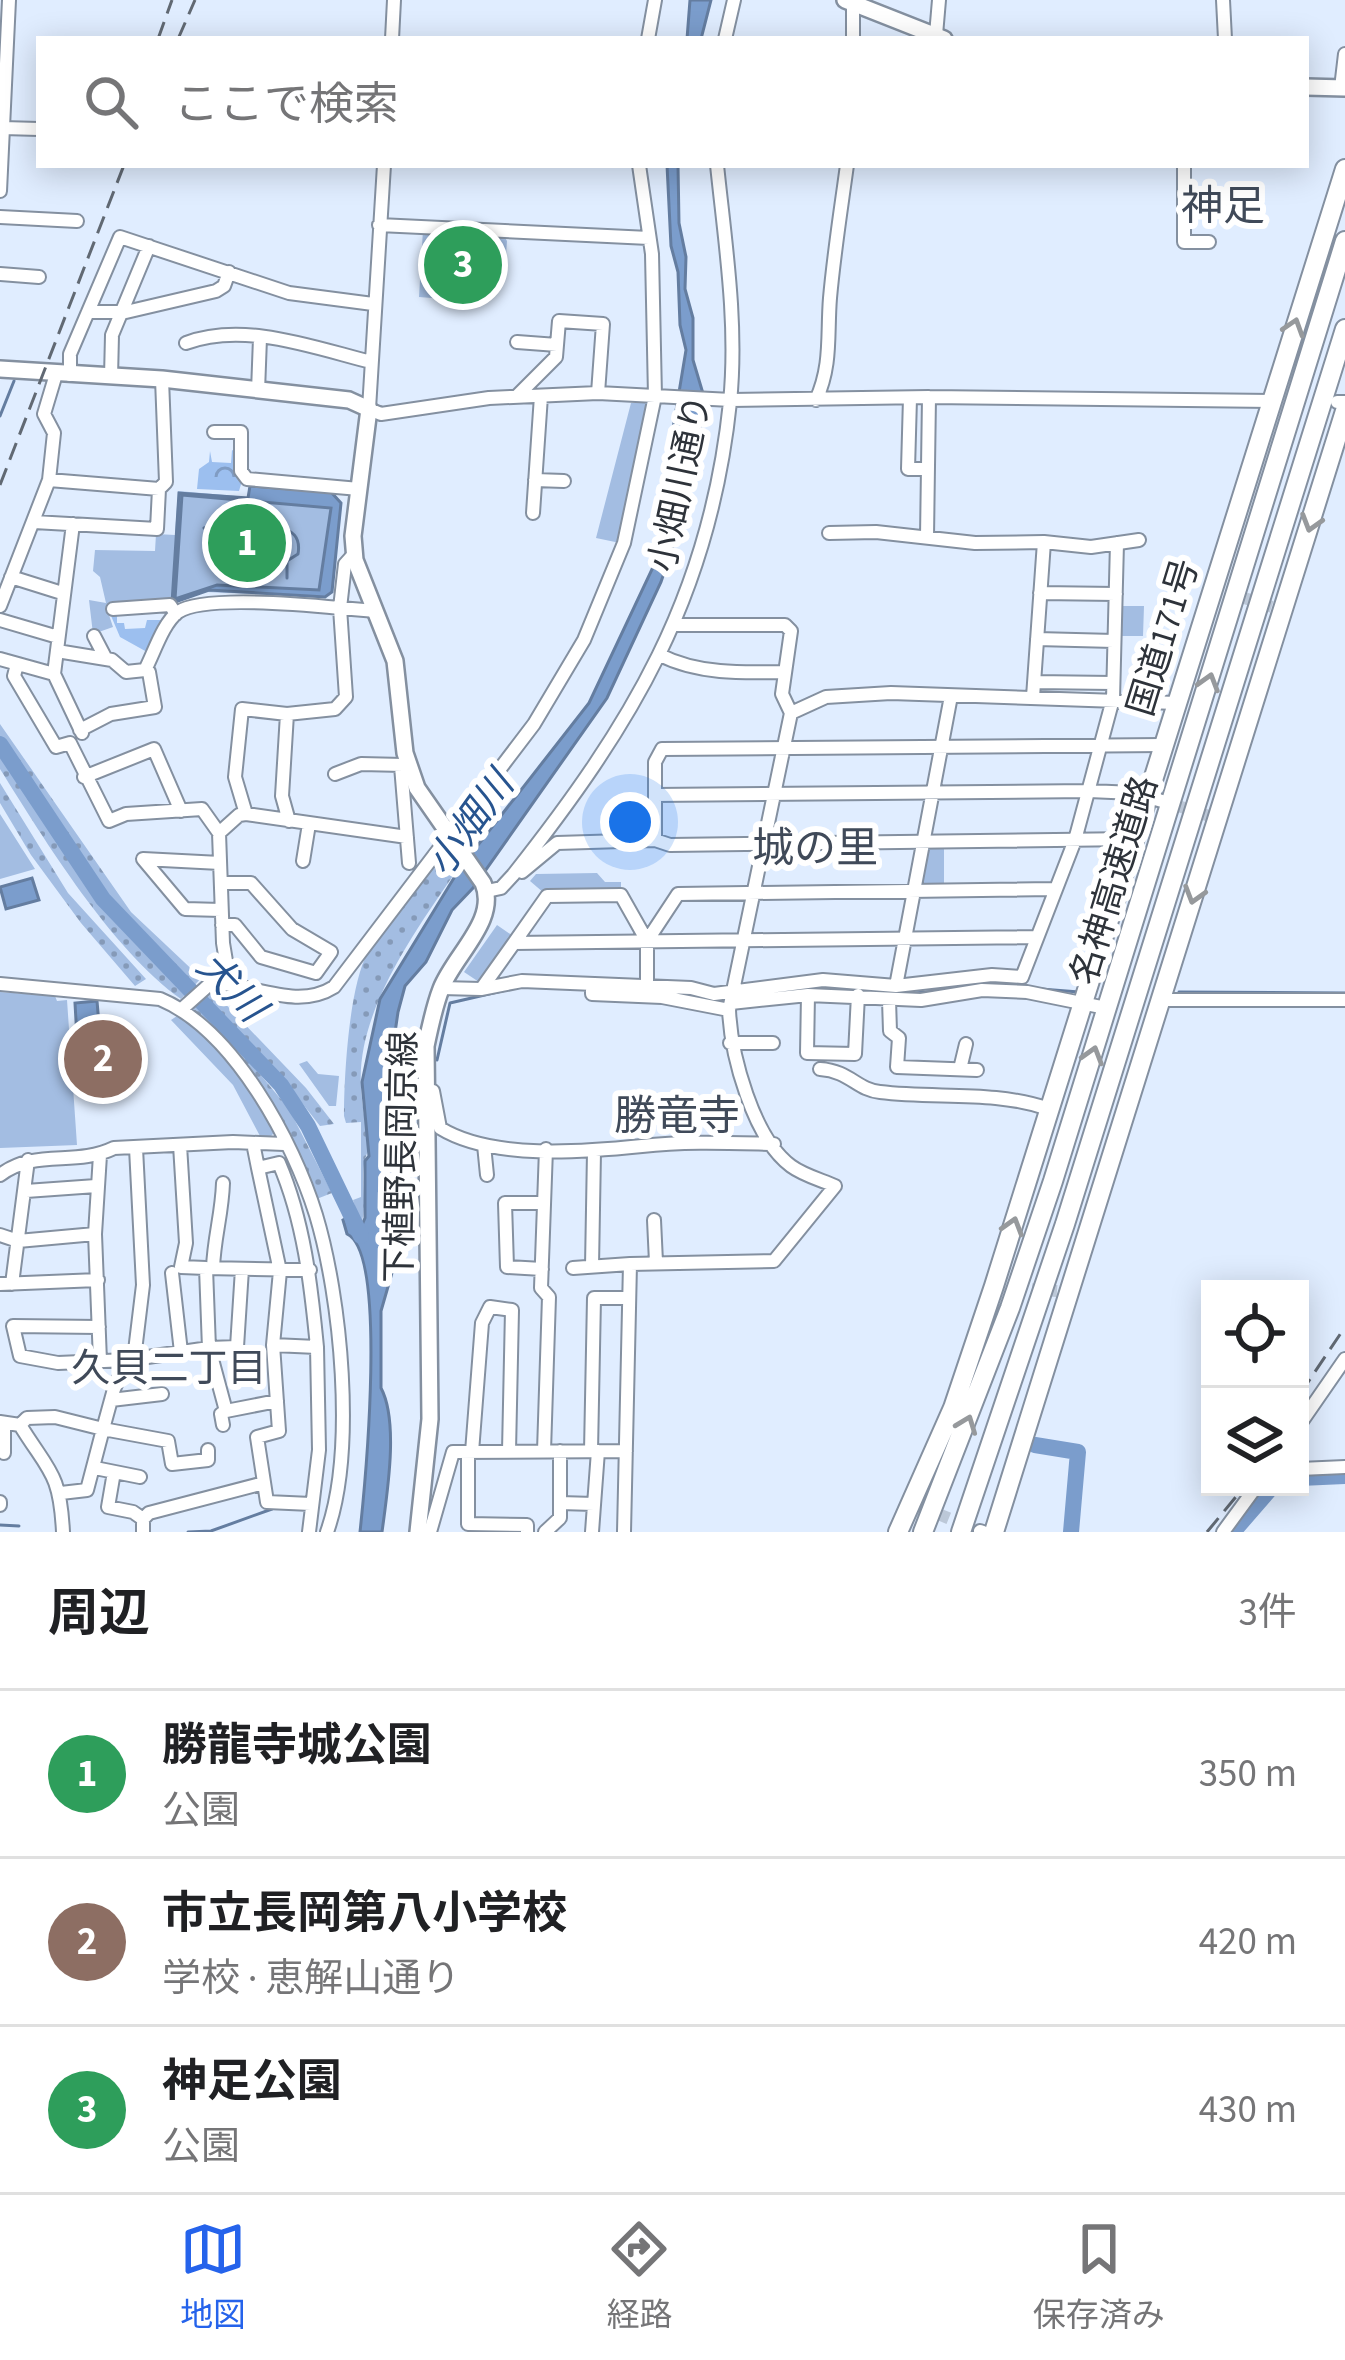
<!DOCTYPE html>
<html lang="ja">
<head>
<meta charset="utf-8">
<style>
  :root { --surface:#fff; --page:#f6f6f6; --text:#202124; --muted:#757577; --line:#e0e0e0; --accent:#2563eb }
  body { margin:0; font-family:"Source Sans 3","Noto Sans JP",sans-serif; background:var(--page); color:var(--text) }
  .controls { position:absolute; right:36px; bottom:36px; display:grid; overflow:hidden; border-radius:0px; box-shadow:0 6px 30px #0003 }
  .controls button { width:108px; height:108px; display:grid; place-items:center; padding:0; border:0; border-bottom:3px solid var(--line); background:var(--surface); color:var(--text); font:60px sans-serif }
  .you { position:absolute; left:630px; top:822px; width:42px; height:42px; margin:-30px; border:9px solid #fff; border-radius:50%; background:#1a73e8; box-shadow:0 0 0 18px #1a73e833 }
  .badge { display:grid; place-items:center; width:78px; height:78px; border-radius:50%; background:var(--accent); color:#fff; font-size:39px; font-weight:700 }
  .pin { position:absolute; translate:-50% -50%; border:6px solid #fff; box-shadow:0 3px 12px #0006 }
  .list { margin:0; padding:0; list-style:none }
  h2 { display:flex; justify-content:space-between; align-items:center; height:156px; margin:0; padding:0 48px; font-size:51px }
  h2 small { font-size:39px; font-weight:400; color:var(--muted) }
  .list li { display:grid; grid-template-columns:78px 1fr auto; gap:36px; align-items:center; box-sizing:border-box; height:168px; padding:0 48px; border-top:3px solid var(--line) }
  .list b { display:block; font-size:45px; white-space:nowrap }
  .list p { margin:0; font-size:39px; white-space:nowrap; color:var(--muted) }
  .list em { font-size:39px; font-style:normal; color:var(--muted) }
  .icon { flex:none; width:66px; height:66px; fill:none; stroke:currentColor; stroke-width:2; stroke-linecap:round; stroke-linejoin:round }
  .map { position:relative; flex:none; width:1345px; height:1532px; overflow:hidden }
  .search { position:absolute; background:var(--surface); box-shadow:0 6px 30px #0003; left:36px; right:36px; top:36px; height:132px; display:flex; align-items:center; gap:30px; box-sizing:border-box; padding:0 42px; border-radius:0px; color:var(--muted); font-size:45px }
  .sheet { height:660px; background:var(--surface) }
  nav { display:flex; justify-content:space-around; align-items:center; box-sizing:border-box; height:168px; border-top:3px solid var(--line); background:var(--surface); font-size:33px; color:var(--muted) }
  nav a { display:grid; justify-items:center; gap:6px }
  nav .on { color:var(--accent) }
  .map>svg:first-child { display:block }
  .grass { fill:url(#grass-dots) }
  .forest { fill:url(#forest-crowns) }
  .green { fill:#a3bde2 }
  .water { fill:#7b9dcc; stroke:#647da0; stroke-width:3; fill-rule:evenodd }
  .lines { fill:none; stroke-linecap:round; stroke-linejoin:round }
  .stream { stroke:#647da0; stroke-width:3 }
  .river { stroke:#7b9dcc; stroke-width:16 }
  .minor-tunnel { stroke:#bcc8d8; stroke-width:12; stroke-dasharray:12 6; stroke-linecap:butt }
  .minor-casing { stroke:#8490a0; stroke-width:16 }
  .major-casing { stroke:#8490a0; stroke-width:20 }
  .highway-casing { stroke:#8490a0; stroke-width:22 }
  .minor { stroke:#fff; stroke-width:12 }
  .major { stroke:#fff; stroke-width:15 }
  .highway { stroke:#fff; stroke-width:18 }
  .rail { stroke:#616973; stroke-width:3; stroke-dasharray:18 9; stroke-linecap:butt }
  .oneway { stroke:#96999c }
  .labels { text-anchor:middle; stroke-width:12; stroke-linejoin:round; paint-order:stroke }
  .street-label { font-size:36px; fill:#2e333a; stroke:#fff }
  .water-label { font-size:39px; font-style:italic; fill:#27548f; stroke:#fff }
  .neighbourhood-label { font-size:39px; fill:#404a59; stroke:#fff }
  .quarter-label { font-size:42px; fill:#404a59; stroke:#fff }
</style>
</head>
<body>
<div class="map">
<svg width="1345" height="1532" viewBox="0 0 1345 1532">
  <defs>
    <pattern id="grass-dots" width="8" height="8" patternUnits="userSpaceOnUse" patternTransform="scale(3)"><rect width="8" height="8" fill="#a3bde2"/><path d="M2 2h.1M6 6h.1" fill="none" stroke="#859ab8" stroke-width="1.8" stroke-linecap="round"/></pattern>
    <pattern id="forest-crowns" width="20" height="18" patternUnits="userSpaceOnUse" patternTransform="scale(3)"><rect width="20" height="18" fill="#9cbfef"/><path d="M2 6a3 3 0 1 1 6 0M12 15a3 3 0 1 1 6 0" fill="none" stroke="#809cc3"/></pattern>
  </defs>
  <rect width="100%" height="100%" fill="#e0edff"/>
  <path class="grass" d="M 0,724 L 131,912 L 201,978 L 194,986 L 123,917 L 63,836 L 0,739 Z
    M 0,754 L 114,920 L 189,991 L 181,999 C 112,950 45,841 0,769 Z
    M 0,783 L 68,893 L 146,979 L 135,986 L 81,923 L 31,855 L 0,803 Z
    M 444,846 L 459,867 C 419,926 356,1010 361,1086 C 362,1108 367,1129 368,1151 C 357,1175 369,1200 361,1225 L 353,1200 L 361,1197 L 361,1122 L 346,1123 L 344,1116 C 344,1076 349,986 368,952 C 389,915 419,880 444,846 Z
    M 211,989 L 306,1088 L 334,1124 L 320,1126 L 285,1081 L 204,995 Z
    M 199,1001 L 289,1109 L 332,1193 L 314,1200 L 231,1049 L 192,1009 Z"/>
  <path class="forest" d="M 232,450 L 236,452 L 242,481 L 239,491 L 197,489 L 199,469 L 209,462 L 210,451 L 212,462 L 231,463 Z
    M 109,611 L 133,612 L 117,616 L 117,623 L 124,623 L 125,629 L 145,628 L 147,620 L 164,620 L 147,652 L 120,637 Z"/>
  <path class="green" d="M 423,230 L 503,234 L 507,241 L 505,270 L 468,268 L 447,280 L 445,299 L 419,297 Z
    M 631,403 L 650,403 L 620,543 L 596,538 Z
    M 249,486 L 331,492 L 342,503 L 332,592 L 326,597 L 206,592 L 174,603 L 107,609 L 113,627 L 93,634 L 89,600 L 106,603 L 100,577 L 93,571 L 95,550 L 155,551 L 156,534 L 175,535 L 178,491 L 248,497 Z
    M 1122,606 L 1144,606 L 1143,636 L 1117,636 Z
    M 0,814 L 35,869 L 0,879 Z
    M 928,848 L 944,848 L 944,886 L 918,886 Z
    M 597,873 L 605,882 L 621,882 L 621,892 L 544,893 L 530,881 L 536,874 Z
    M 497,925 L 513,936 L 479,982 L 464,972 Z
    M 0,992 L 55,996 L 57,1001 L 67,1000 L 77,1145 L 0,1148 Z
    M 180,1014 C 217,1044 260,1087 274,1133 L 270,1137 L 260,1136 L 233,1085 L 171,1020 Z
    M 307,1061 L 318,1074 L 339,1076 L 336,1106 L 329,1106 L 299,1064 Z"/>
  <path class="water" d="M 690,0 L 711,0 L 701,39 L 687,39 Z
    M 667,165 L 678,165 L 679,223 L 686,257 L 685,289 L 693,318 L 693,360 L 705,400 L 682,519 L 661,582 L 607,698 L 473,888 L 452,910 L 426,962 L 405,986 L 398,1012 L 390,1067 L 397,1114 L 392,1128 L 401,1174 L 395,1190 L 399,1225 L 396,1259 L 381,1311 L 381,1388 C 399,1422 387,1494 382,1532 L 360,1532 C 365,1485 388,1253 347,1234 L 343,1220 L 356,1213 L 362,1225 L 365,1218 L 365,1161 L 369,1156 L 362,1082 L 380,999 L 460,868 L 589,703 L 655,563 L 662,541 L 659,513 L 686,350 L 680,325 L 678,272 L 671,246 Z
    M 250,486 L 331,492 L 341,503 L 332,592 L 325,597 L 209,590 L 172,603 L 179,493 L 248,498 ZM 182,495 L 331,508 L 319,590 L 217,585 L 175,599 Z
    M 32,878 L 39,900 L 6,909 L 0,887 Z
    M 97,1001 L 100,1036 L 77,1038 L 75,1003 Z"/>
  <g class="lines">
    <path class="stream" d="M 0,416 L 14,381
      M 204,528 L 222,524 L 241,534 C 261,527 304,519 298,554 L 287,561 L 287,578
      M 987,985 L 1019,986
      M 862,989 L 888,993
      M 1041,989 L 1079,992
      M 784,991 L 835,987
      M 1179,992 L 1345,993
      M 684,994 L 719,1001 L 728,999
      M 904,994 L 948,990
      M 437,1060 L 450,1003 L 519,987
      M 0,1525 L 19,1526
      M 188,1532 L 211,1531 L 272,1509"/>
    <path class="river" d="M 0,744 L 103,899 L 281,1085 L 308,1126 L 361,1236
      M 1035,1445 L 1078,1452 L 1071,1532
      M 1300,1478 L 1345,1476
      M 1233,1532 L 1272,1487"/>
    <path class="minor-tunnel" d="M 1226,592 L 1272,607
      M 1163,801 L 1209,816
      M 1014,1288 L 1057,1291
      M 921,1507 L 970,1527"/>
    <defs>
      <path id="minor" d="M 853,0 L 853,39
        M 1223,0 L 1225,39
        M 936,35 L 939,0
        M 392,39 L 394,0
        M 648,39 L 655,0
        M 725,39 L 734,0
        M 1341,88 L 1345,54
        M 3,128 L 39,129
        M 384,165 L 369,409 L 381,414 L 489,398 L 598,393 L 731,400 L 929,397 L 1274,401
        M 1184,165 L 1184,242 L 1209,242
        M 0,191 L 9,0
        M 0,217 L 77,221
        M 379,225 L 649,238
        M 0,274 L 39,277
        M 88,312 L 126,312 L 216,291 L 224,286 L 229,272
        M 517,342 L 557,345
        M 186,343 C 244,321 315,348 371,362
        M 70,375 L 70,354 L 120,237 L 289,293 L 373,304
        M 111,377 L 112,335 L 149,246
        M 258,391 L 260,338
        M 516,397 L 556,357 L 559,321 L 603,324 L 598,393
        M 910,398 L 908,469 L 928,469
        M 816,400 C 832,365 827,335 830,298 C 834,253 841,209 847,165
        M 1337,402 L 1345,402
        M 214,432 L 241,432 L 241,471 L 247,479 L 359,489
        M 49,480 L 159,489
        M 535,480 L 564,481
        M 533,513 L 541,396
        M 34,522 L 157,529 L 159,489 L 166,482 L 162,379
        M 829,533 L 876,532 L 975,543 L 1044,542 L 1091,547 L 1139,540
        M 927,537 L 929,397
        M 354,554 L 345,564 L 340,608 L 376,611
        M 11,577 L 62,593
        M 1040,593 L 1116,594
        M 0,606 L 49,480 L 54,433 L 44,414 L 56,374
        M 113,609 L 170,605 L 176,614
        M 0,620 L 58,637
        M 94,636 L 106,659
        M 1037,639 L 1114,641
        M 57,651 L 112,660 L 126,672 L 145,670
        M 660,655 C 697,674 742,673 782,672
        M 0,659 L 54,674 L 73,524
        M 17,664 L 14,676 L 56,747 L 70,743 L 109,821 L 126,814 L 202,809 L 219,833 L 223,943 L 226,961 L 240,986
        M 145,670 C 154,653 163,623 178,612 C 203,595 309,605 340,608 L 346,697 L 335,709 L 287,714 L 282,796 L 289,821
        M 54,674 L 82,733
        M 1034,682 L 1113,683
        M 1033,697 L 1044,542
        M 791,713 L 826,697 L 891,693 L 1176,703
        M 80,730 L 111,714 L 155,707 L 149,672 L 145,670
        M 401,766 L 409,863
        M 335,774 L 361,764 L 403,765
        M 84,777 L 154,749 L 181,811
        M 655,795 L 1089,791 L 1134,793 L 1162,801
        M 246,814 L 235,777 L 242,709 L 287,714
        M 219,833 L 239,815 L 246,814 L 407,837
        M 655,840 L 655,762 L 662,749 L 1163,745
        M 303,861 L 309,824
        M 220,863 L 143,859 L 185,909 L 221,910
        M 522,872 L 557,843 L 655,840 L 670,845 L 1133,839
        M 221,883 L 251,883 L 292,929 L 331,952 L 316,973 L 261,957 L 235,925 L 222,925
        M 487,891 L 501,888 L 513,875 C 631,726 710,597 730,402 C 738,324 725,242 717,165
        M 647,941 L 678,894 L 1054,889
        M 514,943 L 547,896 L 621,895 L 647,941 L 647,986
        M 0,984 L 160,999 C 234,1030 293,1141 316,1215 C 341,1298 356,1450 327,1532
        M 592,984 L 592,994 L 662,997 L 729,1010
        M 896,986 L 951,696
        M 441,988 L 481,989 L 522,981 L 691,988 L 714,994 L 823,980 L 896,986 L 992,975 L 1022,977 L 1075,840 L 1113,699 L 1117,543
        M 482,988 L 514,943 L 1035,937
        M 808,995 L 807,1053 L 855,1054 L 858,995
        M 889,1000 L 890,1031 L 899,1038 L 897,1067 L 977,1070
        M 1161,1000 L 1345,1000
        M 731,1003 L 808,995 L 921,1000 L 982,990 L 1027,992 L 1101,1007
        M 183,1008 L 211,983 C 252,983 296,1011 334,987 L 534,724 L 584,640 L 624,543 L 655,396 L 652,254 L 639,165
        M 730,1043 L 773,1043
        M 820,1069 C 850,1071 857,1090 880,1092 C 937,1099 994,1090 1049,1109
        M 960,1069 L 966,1044
        M 433,1091 L 440,1128 C 492,1160 583,1152 642,1146 C 685,1141 731,1143 774,1144
        M 253,1143 L 258,1168 L 279,1163 C 304,1221 311,1285 317,1347
        M 484,1145 L 487,1175
        M 100,1155 L 95,1234 L 100,1361
        M 258,1168 L 280,1271 L 273,1345
        M 0,1175 C 36,1148 75,1167 114,1148 L 233,1142 L 284,1144
        M 26,1191 L 96,1186
        M 654,1220 L 656,1262
        M 0,1235 L 18,1241 L 95,1234
        M 592,1266 L 594,1152
        M 206,1268 L 310,1270
        M 213,1268 C 214,1238 222,1214 223,1183
        M 573,1268 L 630,1264
        M 542,1269 L 507,1267 L 505,1203 L 544,1203
        M 172,1273 L 181,1352
        M 0,1284 L 98,1280
        M 12,1284 L 28,1160
        M 99,1327 L 13,1326 L 20,1356 L 58,1363 L 127,1360
        M 134,1359 L 143,1285 L 136,1148
        M 111,1400 L 162,1394
        M 226,1411 L 209,1348 L 237,1347 L 242,1269
        M 0,1422 L 20,1425 L 27,1418 L 55,1417 L 103,1429 L 114,1389 L 127,1360 L 209,1348 L 206,1268 L 181,1267 L 186,1243 L 180,1145
        M 1300,1424 L 1345,1359
        M 20,1425 C 49,1472 60,1472 63,1532
        M 223,1425 L 221,1414 L 226,1411 L 277,1401
        M 544,1451 L 549,1297 L 541,1288 L 546,1149
        M 591,1451 L 594,1298 L 629,1298
        M 468,1452 L 468,1524 L 527,1525 L 527,1532
        M 472,1452 L 482,1323 L 490,1307 L 512,1310 L 509,1451
        M 4,1453 L 4,1423
        M 95,1468 L 140,1477
        M 1300,1469 L 1345,1467
        M 114,1472 L 108,1507 L 133,1512 L 143,1519
        M 61,1493 L 87,1490 L 103,1429 L 168,1441 L 172,1464 L 208,1460 L 208,1450
        M 0,1502 L 0,1505
        M 560,1503 L 594,1504
        M 980,1531 L 983,1532
        M 143,1532 L 143,1519 L 149,1513 L 264,1483
        M 309,1532 L 319,1450 L 317,1347 L 273,1345 L 279,1431 L 257,1437 L 267,1502 L 311,1504
        M 430,1532 L 453,1452 L 626,1451
        M 545,1532 L 560,1518 L 560,1451
        M 592,1532 L 598,1451
        M 624,1532 L 630,1264 L 774,1261 L 835,1186 C 821,1180 803,1175 791,1166 C 753,1138 731,1055 729,1010 L 791,713 L 782,694 L 791,631 L 785,625 L 674,625
        M 1223,1532 L 1256,1487"/>
      <path id="major" d="M 845,0 L 944,39
        M 1306,87 L 1345,88
        M 0,369 L 162,379 L 349,400 L 369,409 L 353,536 L 355,560 L 395,661 L 405,753 L 417,788 L 483,883 C 499,920 454,955 441,989 C 434,1007 430,1027 426,1046 L 430,1419 L 418,1532"/>
      <path id="highway" d="M 898,1532 L 953,1408 L 994,1286 L 1345,169
        M 923,1532 L 1010,1308 L 1053,1181 L 1345,241
        M 961,1532 L 1065,1224 L 1345,329
        M 994,1532 L 1345,411"/>
    </defs>
    <use href="#minor" class="minor-casing"/>
    <use href="#major" class="major-casing"/>
    <use href="#highway" class="highway-casing"/>
    <use href="#minor" class="minor"/>
    <use href="#major" class="major"/>
    <use href="#highway" class="highway"/>
    <path class="rail" d="M 158,39 L 172,0
      M 178,39 L 195,0
      M 0,485 L 124,165
      M 1300,1394 L 1345,1327
      M 1207,1532 L 1244,1487"/>
  </g>
  <defs><path id="oneway-chevron" d="M-2-3.5L2.5 0L-2 3.5" fill="none" stroke-width="1.6" stroke-linecap="round" stroke-linejoin="round" transform="scale(3)"/></defs>
  <g class="oneway">
    <use href="#oneway-chevron" transform="translate(1294 327) rotate(-72)"/>
    <use href="#oneway-chevron" transform="translate(1311 523) rotate(107)"/>
    <use href="#oneway-chevron" transform="translate(1209 682) rotate(-73)"/>
    <use href="#oneway-chevron" transform="translate(1194 895) rotate(107)"/>
    <use href="#oneway-chevron" transform="translate(1093 1055) rotate(-73)"/>
    <use href="#oneway-chevron" transform="translate(1013 1226) rotate(-73)"/>
    <use href="#oneway-chevron" transform="translate(967 1424) rotate(-69)"/>
  </g>
  <g class="labels">
    <g class="street-label">
      <text transform="translate(679 483) rotate(-78)" y="13">小畑川通り</text>
      <text transform="translate(1162 637) rotate(-73)" y="13">国道171号</text>
      <text transform="translate(1113 880) rotate(-73)" y="13">名神高速道路</text>
      <text transform="translate(400 1157) rotate(-89)" y="13">下植野長岡京線</text>
    </g>
    <g class="water-label">
      <text transform="translate(469 823) rotate(-54)" y="14">小畑川</text>
      <text transform="translate(232 986) rotate(46)" y="14">犬川</text>
    </g>
    <g class="neighbourhood-label">
      <text x="169" y="1381">久貝二丁目</text>
    </g>
    <g class="quarter-label">
      <text x="1223" y="220">神足</text>
      <text x="815" y="862">城の里</text>
      <text x="677" y="1130">勝竜寺</text>
    </g>
  </g>
</svg>
<div class="controls">
<button><svg class="icon" aria-label="locate" viewBox="0 0 24 24"><circle cx="12" cy="12" r="6"/><path d="M12 2v4M12 18v4M2 12h4M18 12h4"/></svg></button>
<button><svg class="icon" aria-label="layers" viewBox="0 0 24 24"><path d="M12 4l9 5-9 5-9-5zM3 14l9 5 9-5"/></svg></button>
</div>
<div class="you"></div>
<div class="pin badge" style="left:247px;top:543px;background:#2e9e5b">1</div>
<div class="pin badge" style="left:103px;top:1059px;background:#8d6e63">2</div>
<div class="pin badge" style="left:463px;top:265px;background:#2e9e5b">3</div>
<div class="search"><svg class="icon" aria-label="search" viewBox="0 0 24 24"><circle cx="10" cy="10" r="6"/><path d="M15 15l6 6"/></svg>ここで検索</div>
</div>
<section class="sheet">
<h2>周辺<small>3件</small></h2>
<ul class="list">
<li><span class="badge" style="background:#2e9e5b">1</span><div><b>勝龍寺城公園</b><p>公園</p></div><em>350 m</em></li>
<li><span class="badge" style="background:#8d6e63">2</span><div><b>市立長岡第八小学校</b><p>学校 · 恵解山通り</p></div><em>420 m</em></li>
<li><span class="badge" style="background:#2e9e5b">3</span><div><b>神足公園</b><p>公園</p></div><em>430 m</em></li>
</ul>
</section>
<nav>
<a class="on"><svg class="icon" aria-label="map" viewBox="0 0 24 24"><path d="M3 6l6-2 6 2 6-2v14l-6 2-6-2-6 2zM9 4v14M15 6v14"/></svg>地図</a>
<a><svg class="icon" aria-label="directions" viewBox="0 0 24 24"><path d="M12 3l9 9-9 9-9-9zM9 14v-3h6M13 9l2 2-2 2"/></svg>経路</a>
<a><svg class="icon" aria-label="saved" viewBox="0 0 24 24"><path d="M7 4h10v16l-5-4-5 4z"/></svg>保存済み</a>
</nav>
</body>
</html>
